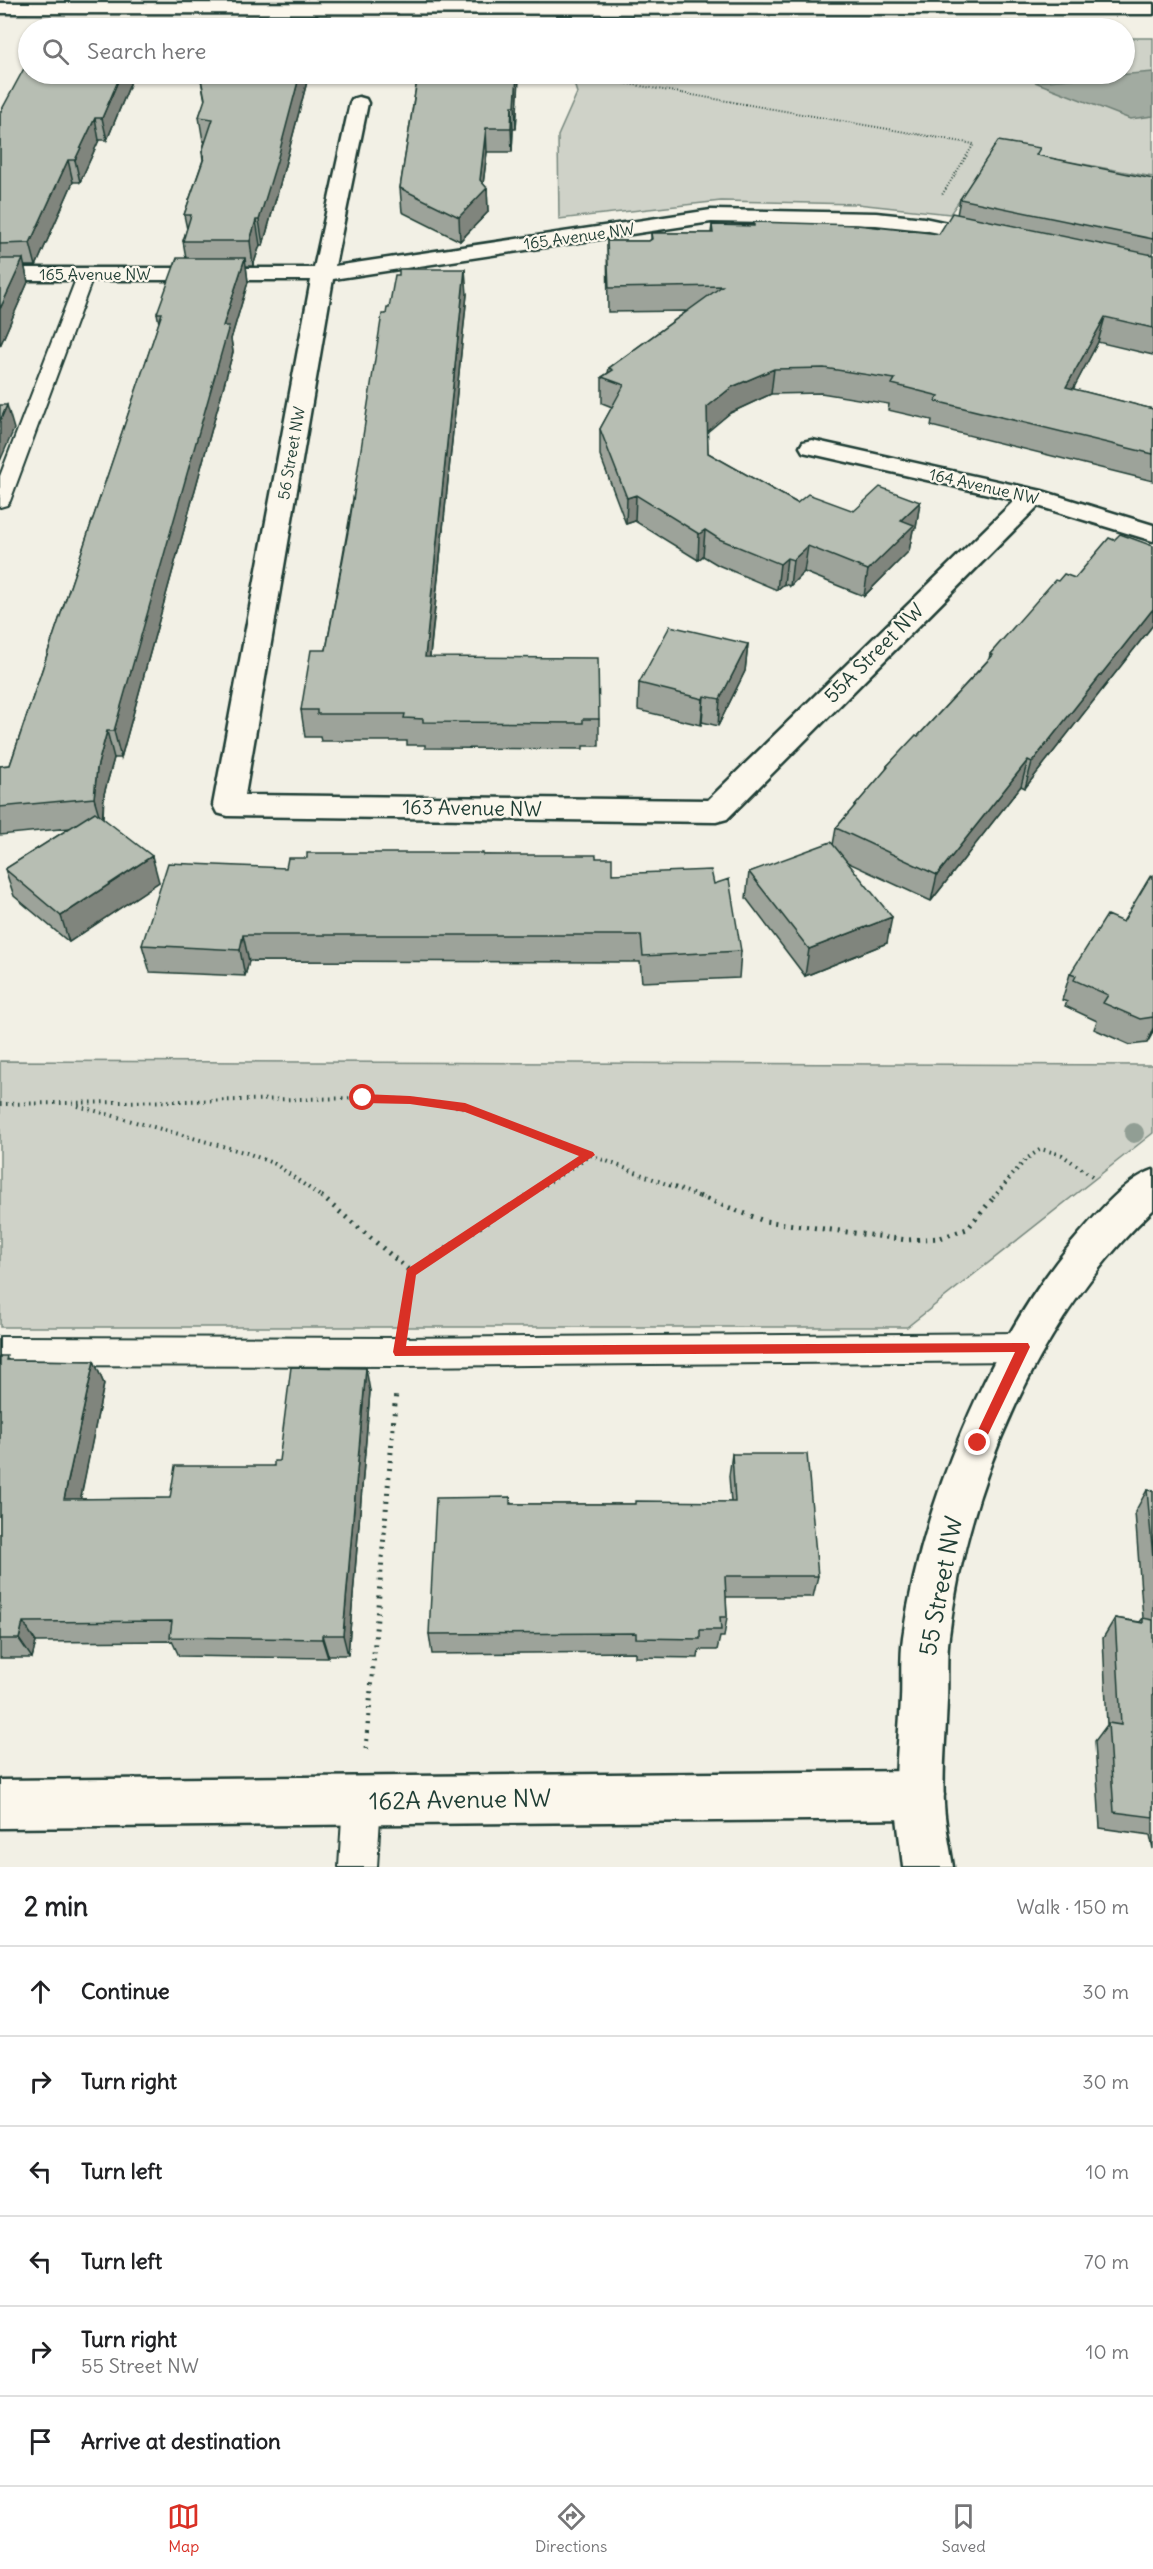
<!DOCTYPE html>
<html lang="en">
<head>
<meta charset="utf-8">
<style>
  :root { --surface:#fff; --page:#f2f2f2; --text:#202124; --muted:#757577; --line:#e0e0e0; --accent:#d93025 }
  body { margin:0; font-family:Delius,sans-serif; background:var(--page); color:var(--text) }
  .stop { position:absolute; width:18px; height:18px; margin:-14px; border:4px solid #d93025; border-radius:50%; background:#fff }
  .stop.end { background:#d93025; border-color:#fff; box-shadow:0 2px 6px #0008 }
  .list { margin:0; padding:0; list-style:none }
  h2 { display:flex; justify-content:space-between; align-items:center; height:78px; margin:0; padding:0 24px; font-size:26px }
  h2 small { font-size:20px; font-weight:400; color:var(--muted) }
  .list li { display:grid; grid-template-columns:39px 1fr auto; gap:18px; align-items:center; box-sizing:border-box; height:90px; padding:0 24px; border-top:2px solid var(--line) }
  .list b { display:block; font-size:22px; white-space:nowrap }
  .list p { margin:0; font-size:20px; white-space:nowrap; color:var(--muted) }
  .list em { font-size:20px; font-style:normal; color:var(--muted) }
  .icon { flex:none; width:33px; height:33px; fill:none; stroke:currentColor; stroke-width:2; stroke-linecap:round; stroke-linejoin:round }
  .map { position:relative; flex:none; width:1153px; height:1867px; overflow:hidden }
  .search { position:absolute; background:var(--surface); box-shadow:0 2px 4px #0004; left:18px; right:18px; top:18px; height:66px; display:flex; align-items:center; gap:15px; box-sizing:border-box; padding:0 21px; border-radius:33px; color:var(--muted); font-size:22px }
  .sheet { height:618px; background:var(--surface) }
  nav { display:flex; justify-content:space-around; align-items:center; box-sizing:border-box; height:84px; border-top:2px solid var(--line); background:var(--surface); font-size:16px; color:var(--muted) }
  nav a { display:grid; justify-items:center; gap:3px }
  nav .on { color:var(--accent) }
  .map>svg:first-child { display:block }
  .green { fill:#cfd2c8; stroke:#77887e; stroke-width:1.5 }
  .water { fill:#a2aba1; stroke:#6e7f75; stroke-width:1.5 }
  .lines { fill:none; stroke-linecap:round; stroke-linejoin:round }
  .service-casing { stroke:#1f3d34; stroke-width:4 }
  .minor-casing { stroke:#1f3d34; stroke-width:5 }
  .tertiary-casing { stroke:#1f3d34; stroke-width:5 }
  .secondary-casing { stroke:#1f3d34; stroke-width:5 }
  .path-far2 { stroke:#1f3d34; stroke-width:2; stroke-dasharray:1 2; stroke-linecap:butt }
  .path-far1 { stroke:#1f3d34; stroke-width:4; stroke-dasharray:1.5 4.5; stroke-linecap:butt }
  .path { stroke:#1f3d34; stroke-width:5; stroke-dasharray:2 6; stroke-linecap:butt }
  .service { fill:#fbf7ec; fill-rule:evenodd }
  .minor { fill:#fbf7ec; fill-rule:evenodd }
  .tertiary { fill:#fbf7ec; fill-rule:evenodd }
  .secondary { fill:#fbf7ec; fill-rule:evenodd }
  .tree { fill:#919e94 }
  .wall { fill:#9da39a; stroke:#1f3d34; stroke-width:1.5 }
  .shaded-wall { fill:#80857d; stroke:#1f3d34; stroke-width:1.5 }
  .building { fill:#b7beb3; stroke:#1f3d34; stroke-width:1.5 }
  .route { fill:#d93025 }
  .labels { text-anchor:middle; stroke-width:4.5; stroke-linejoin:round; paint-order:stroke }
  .far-street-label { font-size:16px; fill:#1f3d34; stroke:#fbf7ec }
  .street-label { font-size:20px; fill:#1f3d34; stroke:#fbf7ec }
  .near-street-label { font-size:24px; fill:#1f3d34; stroke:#fbf7ec }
</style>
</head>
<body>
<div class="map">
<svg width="1153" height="1867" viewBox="0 0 1153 1867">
  <rect width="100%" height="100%" fill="#f2f0e5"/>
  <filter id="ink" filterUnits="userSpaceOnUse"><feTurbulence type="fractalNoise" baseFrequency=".0167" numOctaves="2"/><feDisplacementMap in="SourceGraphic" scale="12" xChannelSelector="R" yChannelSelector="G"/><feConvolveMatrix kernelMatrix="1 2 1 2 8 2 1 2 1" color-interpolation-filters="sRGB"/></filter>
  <g filter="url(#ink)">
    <path class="green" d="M 1125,38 L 1153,38 L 1153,177 L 996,148 L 950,214 L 857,204 L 721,201 L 559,219 L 558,136 L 577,93 L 571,74 L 1124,74 Z
      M 0,1061 L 1153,1065 L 1153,1133 L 907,1327 L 0,1327 Z"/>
    <path class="water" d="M 1153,72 L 1153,116 L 1130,119 L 1035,82 Z"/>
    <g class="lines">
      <defs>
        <path id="service" d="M 86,269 L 94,274 L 10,501 L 7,505 L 0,507 L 0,476 L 78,274 Z
          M 1024,1333 L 1035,1337 L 1040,1347 L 1035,1357 L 1024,1361 L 399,1366 L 0,1365 L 0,1337 L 399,1338 Z
          M 362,1782 L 375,1788 L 381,1801 L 377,1867 L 339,1867 L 343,1801 L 349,1788 Z"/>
        <path id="minor" d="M 359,97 L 366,99 L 368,103 L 335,266 L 711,210 L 876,213 L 924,218 L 994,233 L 997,237 L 994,241 L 987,243 L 924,230 L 876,225 L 711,222 L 333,279 L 245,795 L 708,800 L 1015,500 L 803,452 L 800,447 L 803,442 L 812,440 L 1042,491 L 1153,525 L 1153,541 L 1038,506 L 727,819 L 716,822 L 228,816 L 217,813 L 213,805 L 311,280 L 0,280 L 0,268 L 314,268 L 350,103 L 352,99 Z
          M 920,1771 L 937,1778 L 944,1795 L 937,1812 L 920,1819 L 0,1828 L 0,1780 Z"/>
        <path id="tertiary" d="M 1153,1170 L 1153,1210 C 1039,1317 968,1482 949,1636 C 946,1657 948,1678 947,1700 C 946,1734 942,1769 944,1804 C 945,1825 950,1846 953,1867 L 903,1867 C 901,1846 897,1825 896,1804 C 895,1769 899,1735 901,1700 C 902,1679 900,1658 903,1637 C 921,1508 987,1346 1070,1245 C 1092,1220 1122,1181 1153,1170 Z"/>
        <path id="secondary" d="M 0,3 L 1153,4 L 1153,14 L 0,13 Z"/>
      </defs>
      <use href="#service" class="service-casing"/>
      <use href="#minor" class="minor-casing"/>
      <use href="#tertiary" class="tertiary-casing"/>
      <use href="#secondary" class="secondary-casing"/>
      <path class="path-far2" d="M 587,74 L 589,77 L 974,144 L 942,195"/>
      <path class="path-far1" d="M 0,1104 L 363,1098 L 410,1100 L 465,1107 L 703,1198
        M 78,1106 L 247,1153 L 275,1164 L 323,1198
        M 525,1198 L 589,1156
        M 993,1198 L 1026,1159 L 1041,1149 L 1062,1155 L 1095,1178"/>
      <path class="path" d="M 321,1196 L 411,1272
        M 699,1196 L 764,1221 L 907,1240 L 940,1238 L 967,1229 L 995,1196
        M 405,1310 L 411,1272 L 527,1196
        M 366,1749 L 396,1392"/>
      <use href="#service" class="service"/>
      <use href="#minor" class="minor"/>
      <use href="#tertiary" class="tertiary"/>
      <use href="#secondary" class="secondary"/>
    </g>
    <circle class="tree" cx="1134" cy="1133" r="10"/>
    <path class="wall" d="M 200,74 L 309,74 L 280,184 L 263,245 L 260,245 L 253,266 L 246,266 L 248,282 L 231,339 L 233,352 L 121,758 L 114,758 L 104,794 L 103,818 L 159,882 L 69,942 L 14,896 L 5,869 L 70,828 L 0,835 L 0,766 L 10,765 L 159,323 L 157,313 L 186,258 L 183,241 L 187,229 L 184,215 L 203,160 L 202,152 L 205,141 L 203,141 L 199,117 L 205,101 Z
      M 418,74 L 519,74 L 516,129 L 513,129 L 512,152 L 487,152 L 483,184 L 487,188 L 488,212 L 460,241 L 402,212 L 400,188 Z
      M 130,84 L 107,140 L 99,140 L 80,182 L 73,182 L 36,266 L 24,266 L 28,282 L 0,346 L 0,113 Z
      M 1038,156 L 1153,179 L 1153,355 L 1098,342 L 1073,389 L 1153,409 L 1153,481 L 931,426 L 932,420 L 888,410 L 889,404 L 821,393 L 771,394 L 730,413 L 707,431 L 708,453 L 797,503 L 854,511 L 920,502 L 916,528 L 913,530 L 909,551 L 864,596 L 804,572 L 790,586 L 784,584 L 777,590 L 718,565 L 703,556 L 698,560 L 635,521 L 626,524 L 600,455 L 600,429 L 612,407 L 602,403 L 602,377 L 608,373 L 609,368 L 687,311 L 608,312 L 607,241 L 649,241 L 651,239 L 651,233 L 711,233 L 712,225 L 754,226 L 754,222 L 939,234 L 957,215 L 960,199 Z
      M 467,294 L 430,657 L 599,719 L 599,746 L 583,746 L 583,749 L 425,748 L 425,745 L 407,745 L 407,741 L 321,741 L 320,737 L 305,737 L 301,710 L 326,650 L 386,314 Z
      M 1114,540 L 1153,546 L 1153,625 L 1025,788 L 1021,786 L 931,901 L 847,862 L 887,943 L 805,976 L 746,898 L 749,872 L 833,845 L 836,828 L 886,770 L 887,766 L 918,736 L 989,659 L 990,654 L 1058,581 L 1075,578 Z
      M 748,644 L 745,671 L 718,726 L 702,722 L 701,725 L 638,710 L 639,683 Z
      M 483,855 L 596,858 L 612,874 L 714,884 L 741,951 L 739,978 L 642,982 L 640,962 L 249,961 L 245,976 L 150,972 L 142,945 L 286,868 Z
      M 1153,876 L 1153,1032 L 1147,1043 L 1130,1045 L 1094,1029 L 1097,1021 L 1065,1006 L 1067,1002 L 1062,1000 L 1070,974 L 1123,922 Z
      M 0,1356 L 9,1360 L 94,1361 L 104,1384 L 80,1499 L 170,1498 L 274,1466 L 279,1461 L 370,1391 L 348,1655 L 328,1655 L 328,1658 L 179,1656 L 172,1641 L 36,1642 L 32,1658 L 0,1658 Z
      M 732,1454 L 818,1576 L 813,1597 L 726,1597 L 727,1617 L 724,1637 L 720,1637 L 717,1650 L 699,1650 L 698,1658 L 635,1657 L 635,1652 L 432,1654 L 429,1634 L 510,1497 L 511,1504 L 634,1504 L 731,1502 L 729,1476 Z
      M 1147,1490 L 1153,1491 L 1153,1849 L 1150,1835 L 1100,1828 L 1095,1741 L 1107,1725 L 1103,1638 L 1115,1618 L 1140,1622 L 1143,1618 L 1135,1512 Z"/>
    <path class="shaded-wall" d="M 315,17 L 317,28 L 312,28 Z
      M 121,74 L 130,74 L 130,84 L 107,140 L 102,118 Z
      M 300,74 L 309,74 L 280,184 L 263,245 L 259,220 Z
      M 517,74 L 519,74 L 519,79 L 516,129 L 515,106 Z
      M 512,106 L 513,129 L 512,152 L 511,128 Z
      M 95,118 L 99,140 L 80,182 L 75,160 Z
      M 486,128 L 487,152 L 482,192 L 487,188 L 488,212 L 460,241 L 459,217 L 480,180 Z
      M 68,160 L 73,182 L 36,266 L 30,243 Z
      M 256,220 L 260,245 L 253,266 L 250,241 Z
      M 245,258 L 248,282 L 231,339 L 233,352 L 121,758 L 114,731 L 223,326 Z
      M 23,259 L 28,282 L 0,346 L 0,309 Z
      M 465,269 L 467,294 L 427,684 L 425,657 Z
      M 1105,317 L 1098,342 L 1061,412 L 1066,387 Z
      M 774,369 L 771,394 L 730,413 L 706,433 L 707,407 L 732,387 Z
      M 7,405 L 14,429 L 0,461 L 0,421 Z
      M 636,495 L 635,521 L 626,524 L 627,498 Z
      M 920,502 L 916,528 L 913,530 L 909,551 L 864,596 L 868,570 L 901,520 Z
      M 705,530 L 703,556 L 698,560 L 699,534 Z
      M 808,546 L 804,572 L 790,586 L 793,560 Z
      M 787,558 L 784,584 L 777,590 L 780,564 Z
      M 1153,609 L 1153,625 L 1025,788 L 1032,762 Z
      M 748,644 L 745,671 L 718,726 L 720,699 Z
      M 704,696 L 702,722 L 701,725 L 703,699 Z
      M 107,731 L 114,758 L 104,794 L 102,825 L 94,798 L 97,768 Z
      M 1028,760 L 1021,786 L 931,901 L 937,875 Z
      M 152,856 L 159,882 L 69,942 L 61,916 Z
      M 892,917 L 887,943 L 805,976 L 809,949 Z
      M 243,935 L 249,961 L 245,976 L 240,950 Z
      M 1153,1028 L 1153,1032 L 1147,1043 Z
      M 94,1361 L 104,1384 L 76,1521 L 64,1499 Z
      M 366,1368 L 370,1391 L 348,1655 L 343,1635 Z
      M 23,1622 L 36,1642 L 32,1658 L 19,1639 Z
      M 322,1635 L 328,1655 L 328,1658 L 322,1639 Z"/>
    <path class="building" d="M 315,17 L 312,28 L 286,28 Z
      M 49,23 L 75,28 L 46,28 Z
      M 28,61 L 28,74 L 121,74 L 102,118 L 95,118 L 75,160 L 68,160 L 30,243 L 0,244 L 0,113 Z
      M 200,74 L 300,74 L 277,161 L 259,220 L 256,220 L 250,241 L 183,241 L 191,215 L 184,215 L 204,158 L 202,152 L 213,119 L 199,117 L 205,99 Z
      M 418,74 L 517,74 L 515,106 L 512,106 L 511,128 L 486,128 L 480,180 L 487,188 L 459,217 L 400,188 Z
      M 998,141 L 1040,148 L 1036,155 L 1153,179 L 1153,239 L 960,199 Z
      M 952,213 L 1153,255 L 1153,328 L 1105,317 L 1066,387 L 1153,409 L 1153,454 L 935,401 L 939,396 L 892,384 L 895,379 L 824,368 L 774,369 L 732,387 L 707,407 L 708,453 L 797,503 L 808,494 L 854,511 L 880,487 L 920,502 L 901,520 L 914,525 L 868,570 L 808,546 L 793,560 L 787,558 L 780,564 L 719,539 L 705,530 L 699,534 L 636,495 L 627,498 L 600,429 L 624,385 L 602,377 L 613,370 L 609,368 L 722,286 L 609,288 L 607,241 L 649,241 L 652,239 L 651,233 L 713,233 L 712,225 L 754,226 L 754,222 L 857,225 L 939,234 Z
      M 177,258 L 245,258 L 223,326 L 229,326 L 114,731 L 107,731 L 97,768 L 94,798 L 0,807 L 0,766 L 10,765 L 162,313 L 157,313 Z
      M 0,259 L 23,259 L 0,309 Z
      M 399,269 L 465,269 L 425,657 L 598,658 L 599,719 L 583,719 L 583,723 L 423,722 L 423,719 L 404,718 L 405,714 L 317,714 L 317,710 L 301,710 L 311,650 L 326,650 L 349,526 L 382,314 L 386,314 L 387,308 L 389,308 L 395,275 L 399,275 Z
      M 0,405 L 7,405 L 0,421 Z
      M 1120,534 L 1153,546 L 1153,609 L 1032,762 L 1028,760 L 937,875 L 836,828 L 888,767 L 887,766 L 916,735 L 918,736 L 993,655 L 990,654 L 1055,580 L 1058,581 L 1064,574 L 1075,578 L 1109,538 L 1114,540 Z
      M 670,626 L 748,644 L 720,699 L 704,696 L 703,699 L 639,683 Z
      M 95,812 L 152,856 L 61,916 L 5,869 Z
      M 831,842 L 892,917 L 809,949 L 749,872 Z
      M 307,853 L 483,853 L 483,855 L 596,855 L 596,858 L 612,858 L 612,874 L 711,870 L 714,884 L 729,879 L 741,951 L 643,956 L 641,935 L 243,935 L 240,950 L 142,945 L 168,863 L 286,868 L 288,858 L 307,858 Z
      M 1151,875 L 1153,876 L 1153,1017 L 1140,1019 L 1103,1003 L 1108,995 L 1074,980 L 1076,976 L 1070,974 L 1107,915 L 1123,922 Z
      M 0,1356 L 7,1356 L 6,1360 L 94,1361 L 64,1499 L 170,1498 L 175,1466 L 274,1466 L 274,1461 L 279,1461 L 291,1367 L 366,1368 L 343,1635 L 322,1635 L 322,1639 L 170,1637 L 172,1621 L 23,1622 L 19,1639 L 0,1639 Z
      M 732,1454 L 807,1454 L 818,1576 L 725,1576 L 727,1617 L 720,1617 L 721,1630 L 700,1630 L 700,1639 L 636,1638 L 636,1633 L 429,1634 L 436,1498 L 510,1497 L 510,1504 L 635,1504 L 635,1501 L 735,1502 Z
      M 1147,1490 L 1153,1491 L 1153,1558 Z
      M 1115,1618 L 1143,1623 L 1143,1618 L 1153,1620 L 1153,1817 L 1114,1812 L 1108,1723 L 1121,1725 Z"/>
  </g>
  <path class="route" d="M 363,1094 L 410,1096 L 465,1103 L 593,1152 L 595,1155 L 416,1275 L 406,1346 L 1028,1343 L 1030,1347 L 982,1447 L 974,1447 L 972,1443 L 1015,1352 L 395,1356 L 393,1352 L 407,1269 L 579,1156 L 465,1112 L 410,1104 L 363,1103 L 358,1098 Z"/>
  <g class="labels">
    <g class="far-street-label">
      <text transform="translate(579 236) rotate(-8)" y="6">165 Avenue NW</text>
      <text x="95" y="280">165 Avenue NW</text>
      <text transform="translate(291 453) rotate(-80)" y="6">56 Street NW</text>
      <text transform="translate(984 486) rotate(13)" y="6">164 Avenue NW</text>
    </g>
    <g class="street-label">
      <text transform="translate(874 653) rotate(-45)" y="7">55A Street NW</text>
      <text transform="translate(472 808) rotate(1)" y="7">163 Avenue NW</text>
    </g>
    <g class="near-street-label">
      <text transform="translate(941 1586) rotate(-79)" y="8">55 Street NW</text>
      <text transform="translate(460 1800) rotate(-1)" y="8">162A Avenue NW</text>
    </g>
  </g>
</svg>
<div class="stop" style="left:363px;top:1098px"></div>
<div class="stop end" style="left:978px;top:1443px"></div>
<div class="search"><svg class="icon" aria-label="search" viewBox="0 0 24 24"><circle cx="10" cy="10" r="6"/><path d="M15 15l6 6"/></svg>Search here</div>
</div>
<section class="sheet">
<h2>2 min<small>Walk · 150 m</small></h2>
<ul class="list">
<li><svg class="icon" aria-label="ahead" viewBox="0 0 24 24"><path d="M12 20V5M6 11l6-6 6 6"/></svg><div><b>Continue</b></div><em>30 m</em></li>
<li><svg class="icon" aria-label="right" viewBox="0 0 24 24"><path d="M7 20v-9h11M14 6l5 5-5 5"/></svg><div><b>Turn right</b></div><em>30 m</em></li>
<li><svg class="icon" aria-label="left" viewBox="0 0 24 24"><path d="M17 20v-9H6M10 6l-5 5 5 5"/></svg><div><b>Turn left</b></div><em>10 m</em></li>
<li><svg class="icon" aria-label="left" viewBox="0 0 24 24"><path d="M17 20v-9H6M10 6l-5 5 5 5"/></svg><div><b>Turn left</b></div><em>70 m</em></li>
<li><svg class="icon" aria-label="right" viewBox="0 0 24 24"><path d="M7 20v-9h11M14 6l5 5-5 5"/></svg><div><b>Turn right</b><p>55 Street NW</p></div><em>10 m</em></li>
<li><svg class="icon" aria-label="arrive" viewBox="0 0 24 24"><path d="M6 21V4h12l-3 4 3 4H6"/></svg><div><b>Arrive at destination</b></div></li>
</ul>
</section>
<nav>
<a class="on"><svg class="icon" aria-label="map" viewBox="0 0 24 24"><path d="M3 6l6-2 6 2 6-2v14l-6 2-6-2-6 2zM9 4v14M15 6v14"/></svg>Map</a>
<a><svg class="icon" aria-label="directions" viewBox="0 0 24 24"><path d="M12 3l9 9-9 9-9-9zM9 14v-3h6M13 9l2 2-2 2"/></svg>Directions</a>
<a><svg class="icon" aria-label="saved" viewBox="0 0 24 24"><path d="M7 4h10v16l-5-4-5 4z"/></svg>Saved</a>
</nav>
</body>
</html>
